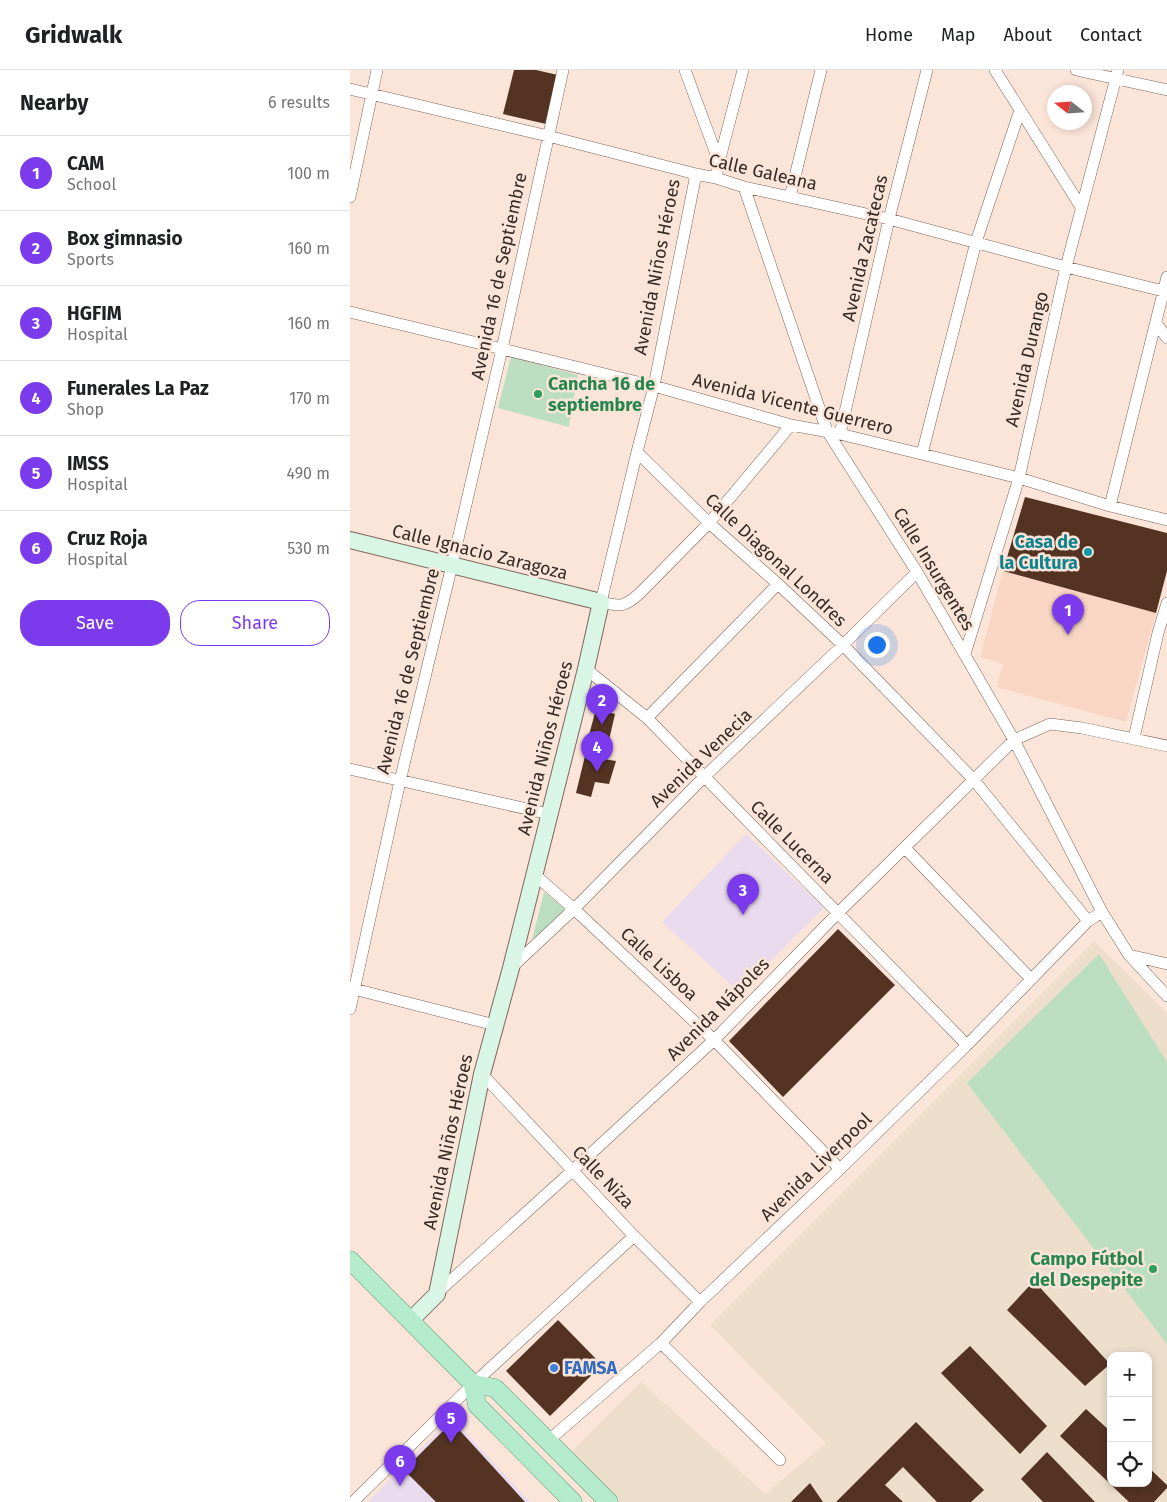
<!DOCTYPE html>
<html lang="en">
<head>
<meta charset="utf-8">
<style>
  :root { --surface:#fff; --page:#f6f6f6; --text:#202124; --muted:#757577; --line:#e0e0e0; --accent:#7c3aed }
  body { margin:0; font-family:"Fira Sans",sans-serif; background:var(--page); color:var(--text) }
  .controls { position:absolute; right:15px; bottom:15px; display:grid; overflow:hidden; border-radius:10px; box-shadow:0 2px 8px #0003 }
  .controls button { width:45px; height:45px; display:grid; place-items:center; padding:0; border:0; border-bottom:1px solid var(--line); background:var(--surface); color:var(--text); font:25px sans-serif }
  .compass { position:absolute; left:697px; top:15px; width:45px; height:45px; border-radius:50%; background:var(--surface); box-shadow:0 2px 8px #0003; rotate:287deg }
  .you { position:absolute; left:526px; top:574px; width:18px; height:18px; margin:-12px; border:4px solid #fff; border-radius:50%; background:#1a73e8; box-shadow:0 0 0 8px #1a73e833 }
  .badge { display:grid; place-items:center; width:32px; height:32px; border-radius:50%; background:var(--accent); color:#fff; font-size:16px; font-weight:700 }
  .pin { position:absolute; translate:-50% -41px; filter:drop-shadow(0 1px 2px #0008) }
  .pin::after { content:''; position:absolute; top:26px; width:18px; height:15px; background:inherit; clip-path:polygon(0 0,100% 0,50% 100%) }
  .list { margin:0; padding:0; list-style:none }
  h2 { display:flex; justify-content:space-between; align-items:center; height:65px; margin:0; padding:0 20px; font-size:21px }
  h2 small { font-size:16px; font-weight:400; color:var(--muted) }
  .list li { display:grid; grid-template-columns:32px 1fr auto; gap:15px; align-items:center; box-sizing:border-box; height:75px; padding:0 20px; border-top:1px solid var(--line) }
  .list b { display:block; font-size:19px; white-space:nowrap }
  .list p { margin:0; font-size:16px; white-space:nowrap; color:var(--muted) }
  .list em { font-size:16px; font-style:normal; color:var(--muted) }
  .actions { display:flex; gap:10px; padding:15px 20px }
  .actions a { flex:1; padding:11px 0; border:1px solid var(--accent); border-radius:20px; text-align:center; font-size:18px; color:var(--accent) }
  .actions .main { background:var(--accent); color:#fff }
  .icon { flex:none; width:28px; height:28px; fill:none; stroke:currentColor; stroke-width:2; stroke-linecap:round; stroke-linejoin:round }
  .map { position:relative; flex:none; width:817px; height:1432px; overflow:hidden }
  header { display:flex; align-items:center; gap:30px; box-sizing:border-box; height:70px; padding:0 25px; background:var(--surface); border-bottom:1px solid var(--line) }
  header strong { font-size:24px }
  nav { display:flex; gap:28px; margin-inline-start:auto; font-size:18px }
  main { display:flex }
  aside { flex:1; background:var(--surface) }
  .map>svg:first-child { display:block }
  .commercial { fill:#ecdecb; fill-rule:evenodd }
  .built { fill:#f9d6c4 }
  .medical { fill:#e9daed }
  .green { fill:#bbdec0 }
  .building { fill:#543322 }
  .lines { fill:none; stroke-linecap:round; stroke-linejoin:round }
  .street-casing { stroke:#7e665a; stroke-width:12 }
  .secondary-casing { stroke:#7e665a; stroke-width:18 }
  .primary-casing { stroke:#669f7b; stroke-width:19 }
  .street { stroke:#fff; stroke-width:11 }
  .secondary { stroke:#d9f5e6; stroke-width:16 }
  .primary { stroke:#b3ebcc; stroke-width:18 }
  .leisure-dot { fill:#2e9e5b; stroke:#fbe5d9; stroke-width:2 }
  .culture-dot { fill:#0f9aa8; stroke:#fbe5d9; stroke-width:2 }
  .shop-dot { fill:#3f7fe0; stroke:#fbe5d9; stroke-width:2 }
  .labels { text-anchor:middle; stroke-width:5; stroke-linejoin:round; paint-order:stroke }
  .street-label { font-size:18px; fill:#352b25; stroke:#fbe5d9 }
  .leisure-label { font-size:18px; font-weight:bold; fill:#27864d; stroke:#fbe5d9; text-anchor:start }
  .culture-label { font-size:18px; font-weight:bold; fill:#0d838f; stroke:#fbe5d9; text-anchor:end }
  .shop-label { font-size:18px; font-weight:bold; fill:#366cbe; stroke:#fbe5d9; text-anchor:start }
</style>
</head>
<body>
<header>
<strong>Gridwalk</strong>
<nav><a>Home</a><a>Map</a><a>About</a><a>Contact</a></nav>
</header>
<main>
<aside>
<h2>Nearby<small>6 results</small></h2>
<ul class="list">
<li><span class="badge">1</span><div><b>CAM</b><p>School</p></div><em>100 m</em></li>
<li><span class="badge">2</span><div><b>Box gimnasio</b><p>Sports</p></div><em>160 m</em></li>
<li><span class="badge">3</span><div><b>HGFIM</b><p>Hospital</p></div><em>160 m</em></li>
<li><span class="badge">4</span><div><b>Funerales La Paz</b><p>Shop</p></div><em>170 m</em></li>
<li><span class="badge">5</span><div><b>IMSS</b><p>Hospital</p></div><em>490 m</em></li>
<li><span class="badge">6</span><div><b>Cruz Roja</b><p>Hospital</p></div><em>530 m</em></li>
</ul>
<div class="actions"><a class="main">Save</a><a>Share</a></div>
</aside>
<div class="map">
<svg width="817" height="1432" viewBox="0 0 817 1432">
  <rect width="100%" height="100%" fill="#fbe5d9"/>
  <path class="commercial" d="M 744,871 L 817,943 L 817,1432 L 244,1432 L 208,1395 L 291,1312 L 415,1424 L 476,1373 L 360,1255 ZM 761,1286 L 798,1286 L 798,1413 L 761,1413 Z"/>
  <path class="built" d="M 653,501 L 806,543 L 776,652 L 646,617 L 653,594 L 630,587 Z"/>
  <path class="medical" d="M 396,764 L 474,838 L 389,922 L 312,852 Z
    M 102,1348 L 180,1432 L 18,1432 L 50,1399 Z"/>
  <path class="green" d="M 161,287 L 228,305 L 219,357 L 148,338 Z
    M 194,822 L 216,840 L 181,874 Z
    M 749,884 L 817,992 L 817,1274 L 617,1013 Z"/>
  <path class="building" d="M 164,0 L 186,0 L 208,5 L 196,54 L 153,44 Z
    M 675,427 L 817,463 L 817,501 L 806,543 L 653,501 Z
    M 246,639 L 265,644 L 259,670 L 239,665 Z
    M 238,670 L 257,674 L 255,685 L 236,682 Z
    M 235,686 L 266,691 L 259,714 L 245,712 L 241,727 L 226,723 Z
    M 488,859 L 545,915 L 433,1027 L 379,971 Z
    M 684,1211 L 760,1294 L 735,1316 L 657,1240 Z
    M 208,1250 L 252,1295 L 200,1346 L 156,1301 Z
    M 620,1276 L 697,1356 L 670,1384 L 591,1303 Z
    M 736,1339 L 761,1362 L 761,1413 L 798,1413 L 798,1397 L 817,1415 L 817,1418 L 804,1432 L 779,1432 L 710,1366 Z
    M 102,1352 L 175,1432 L 86,1432 L 54,1400 Z
    M 566,1352 L 634,1420 L 621,1432 L 587,1432 L 553,1397 L 535,1415 L 553,1432 L 486,1432 Z
    M 697,1382 L 745,1432 L 693,1432 L 671,1409 Z
    M 460,1413 L 473,1432 L 441,1432 Z"/>
  <g class="lines">
    <defs>
      <path id="street" d="M 335,0 L 369,92
        M 645,0 L 731,137
        M 726,0 L 817,20
        M 0,19 L 198,66 L 346,104 L 366,108 L 394,117 L 539,149 L 716,197 L 817,222
        M 346,104 L 304,316 L 287,382 L 251,532 C 270,537 275,537 290,523 L 359,453 L 441,355
        M 366,108 L 369,92 L 393,0
        M 394,117 L 477,361 L 567,502 L 664,670 L 752,842 L 779,885 L 817,926
        M 0,127 L 27,0
        M 440,127 L 471,0
        M 0,242 L 304,316 L 441,355 L 490,364 L 669,408 L 760,436 L 817,450
        M 806,253 L 817,268
        M 490,364 L 539,149 L 577,0
        M 287,382 L 359,453 L 428,514 L 493,575 L 624,710 L 738,851
        M 572,384 L 626,172 L 670,40
        M 760,436 L 817,207
        M 615,584 L 669,408 L 716,197 L 768,0
        M 236,599 L 297,648 L 617,975
        M 297,648 L 428,514
        M 784,668 L 808,563 L 817,533
        M 0,699 L 199,744
        M 555,778 L 681,909
        M 184,804 L 224,839 L 364,970 L 490,1099
        M 779,885 L 817,894
        M 162,897 L 224,839 L 354,707 L 493,575 L 567,502
        M 0,918 L 145,955
        M 0,939 L 50,711 L 102,495 L 152,279 L 213,0
        M 132,1004 L 284,1166 L 350,1232
        M 87,1223 L 222,1101 L 364,970 L 488,843 L 664,670 L 700,654 L 732,658 L 817,676
        M 311,1273 L 430,1390
        M 198,1371 L 311,1273 L 350,1232 L 490,1099 L 617,975 L 738,851 L 752,842
        M 3,1432 L 123,1314 L 284,1166"/>
      <path id="secondary" d="M 0,470 L 251,532 L 236,599 L 161,898 L 132,1004 L 87,1224 L 60,1251"/>
      <path id="primary" d="M 0,1190 L 123,1314 L 127,1335 L 223,1432
        M 123,1314 L 145,1318 L 259,1432"/>
    </defs>
    <use href="#street" class="street-casing"/>
    <use href="#secondary" class="secondary-casing"/>
    <use href="#primary" class="primary-casing"/>
    <use href="#street" class="street"/>
    <use href="#secondary" class="secondary"/>
    <use href="#primary" class="primary"/>
  </g>
  <g class="leisure-dot">
    <circle cx="188" cy="324" r="5"/>
    <circle cx="803" cy="1199" r="5"/>
  </g>
  <circle class="culture-dot" cx="738" cy="482" r="5"/>
  <circle class="shop-dot" cx="204" cy="1298" r="5"/>
  <g class="labels">
    <g class="street-label">
      <text transform="translate(413 102) rotate(13)" y="6">Calle Galeana</text>
      <text transform="translate(515 178) rotate(-77)" y="6">Avenida Zacatecas</text>
      <text transform="translate(307 197) rotate(-79)" y="6">Avenida Niños Héroes</text>
      <text transform="translate(149 206) rotate(-78)" y="6">Avenida 16 de Septiembre</text>
      <text transform="translate(677 289) rotate(-77)" y="6">Avenida Durango</text>
      <text transform="translate(443 334) rotate(14)" y="6">Avenida Vicente Guerrero</text>
      <text transform="translate(130 482) rotate(14)" y="6">Calle Ignacio Zaragoza</text>
      <text transform="translate(426 490) rotate(43)" y="6">Calle Diagonal Londres</text>
      <text transform="translate(584 499) rotate(59)" y="6">Calle Insurgentes</text>
      <text transform="translate(58 601) rotate(-76)" y="6">Avenida 16 de Septiembre</text>
      <text transform="translate(195 678) rotate(-76)" y="6">Avenida Niños Héroes</text>
      <text transform="translate(351 688) rotate(-44)" y="6">Avenida Venecia</text>
      <text transform="translate(442 772) rotate(45)" y="6">Calle Lucerna</text>
      <text transform="translate(309 894) rotate(43)" y="6">Calle Lisboa</text>
      <text transform="translate(368 939) rotate(-45)" y="6">Avenida Nápoles</text>
      <text transform="translate(98 1072) rotate(-78)" y="6">Avenida Niños Héroes</text>
      <text transform="translate(466 1097) rotate(-44)" y="6">Avenida Liverpool</text>
      <text transform="translate(253 1107) rotate(46)" y="6">Calle Niza</text>
    </g>
    <g class="leisure-label">
      <text x="198" y="320">Cancha 16 de<tspan x="198" dy="21">septiembre</tspan></text>
      <text x="793" y="1195" text-anchor="end">Campo Fútbol<tspan x="793" dy="21">del Despepite</tspan></text>
    </g>
    <g class="culture-label">
      <text x="728" y="478">Casa de<tspan x="728" dy="21">la Cultura</tspan></text>
    </g>
    <g class="shop-label">
      <text x="214" y="1304">FAMSA</text>
    </g>
  </g>
</svg>
<div class="controls">
<button>+</button>
<button>−</button>
<button><svg class="icon" aria-label="locate" viewBox="0 0 24 24"><circle cx="12" cy="12" r="6"/><path d="M12 2v4M12 18v4M2 12h4M18 12h4"/></svg></button>
</div>
<svg class="compass" viewBox="-18 -18 36 36"><path d="M0-13l5 13h-10z" fill="#e53935"/><path d="M0 13l5-13h-10z" fill="#757577"/></svg>
<div class="you"></div>
<div class="pin badge" style="left:718px;top:565px">1</div>
<div class="pin badge" style="left:252px;top:655px">2</div>
<div class="pin badge" style="left:393px;top:845px">3</div>
<div class="pin badge" style="left:247px;top:702px">4</div>
<div class="pin badge" style="left:101px;top:1373px">5</div>
<div class="pin badge" style="left:50px;top:1416px">6</div>
</div>
</main>
</body>
</html>
